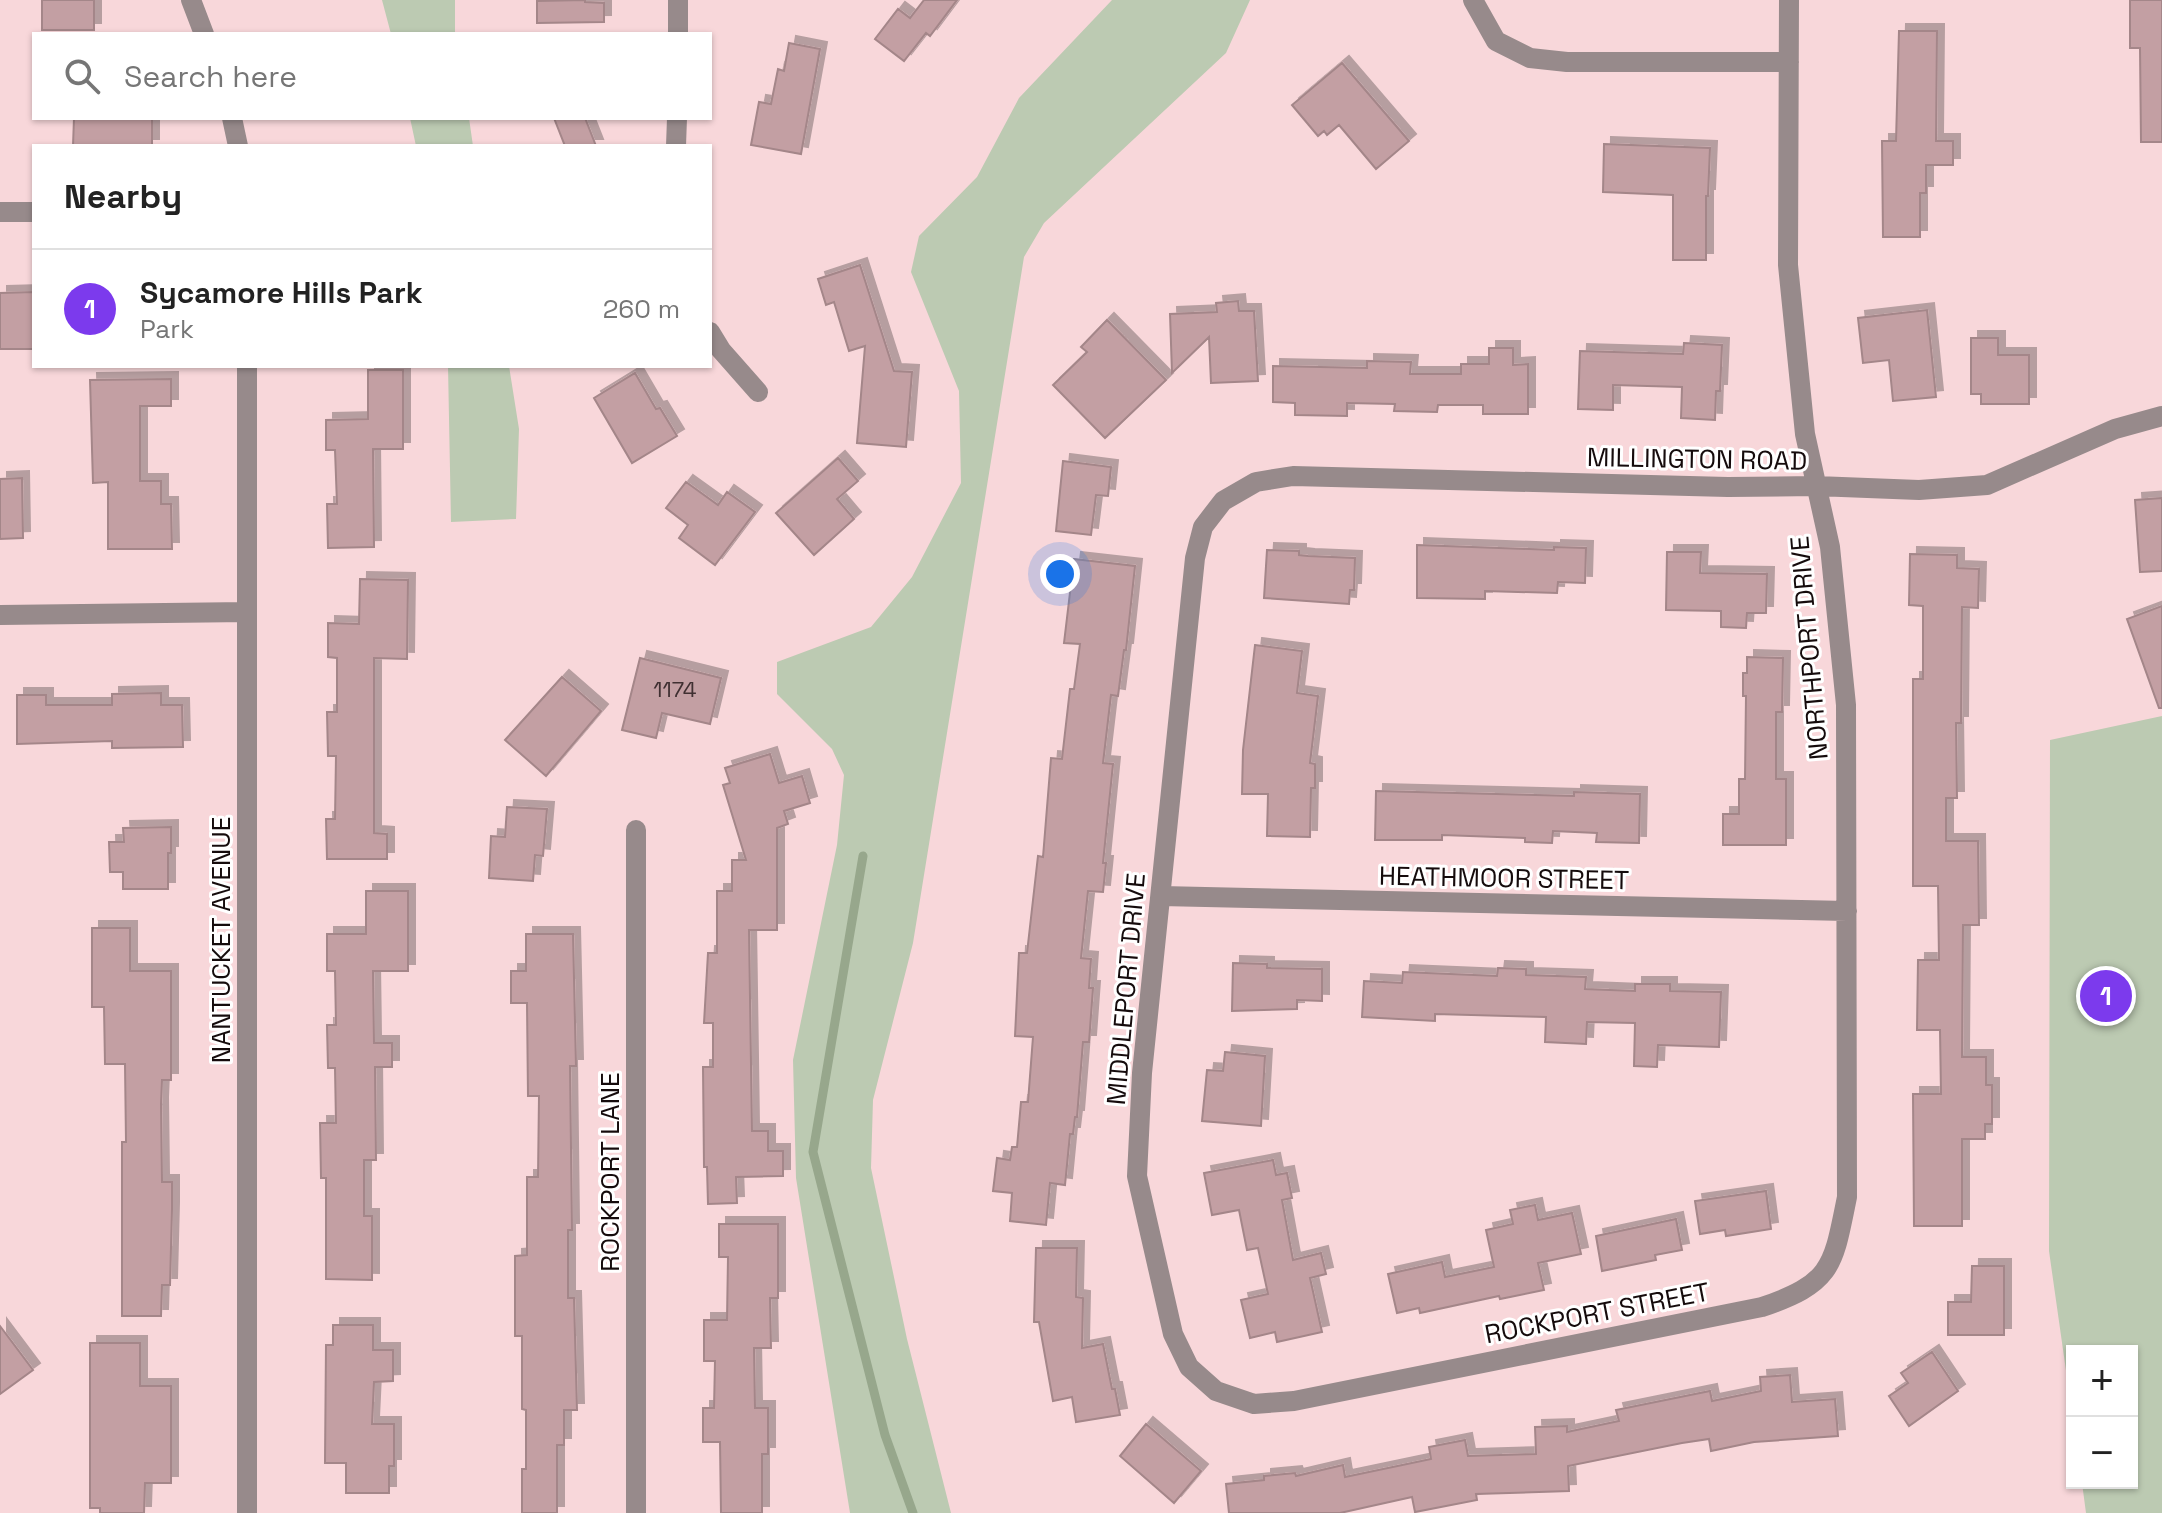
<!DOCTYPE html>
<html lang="en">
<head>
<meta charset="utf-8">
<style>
  :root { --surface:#fff; --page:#f2f2f2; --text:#222; --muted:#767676; --line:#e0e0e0; --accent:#7c3aed }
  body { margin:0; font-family:"Space Grotesk",sans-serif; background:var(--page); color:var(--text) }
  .controls { position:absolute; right:24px; bottom:24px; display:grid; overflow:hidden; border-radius:0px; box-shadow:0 2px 6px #0004 }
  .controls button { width:72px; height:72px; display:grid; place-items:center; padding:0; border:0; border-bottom:2px solid var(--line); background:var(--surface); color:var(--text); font:40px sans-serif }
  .you { position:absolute; left:1060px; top:574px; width:28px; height:28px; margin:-20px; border:6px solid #fff; border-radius:50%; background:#1a73e8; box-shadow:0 0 0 12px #1a73e833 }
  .badge { display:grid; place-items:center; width:52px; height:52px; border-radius:50%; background:var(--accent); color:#fff; font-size:26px; font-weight:700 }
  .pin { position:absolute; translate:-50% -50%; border:4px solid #fff; box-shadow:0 2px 8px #0006 }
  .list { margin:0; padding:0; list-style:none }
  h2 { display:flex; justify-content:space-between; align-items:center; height:104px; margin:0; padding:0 32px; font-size:34px }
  h2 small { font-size:26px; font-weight:400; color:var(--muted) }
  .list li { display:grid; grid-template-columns:52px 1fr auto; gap:24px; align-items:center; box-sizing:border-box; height:120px; padding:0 32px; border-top:2px solid var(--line) }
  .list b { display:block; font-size:30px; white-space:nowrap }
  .list p { margin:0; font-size:26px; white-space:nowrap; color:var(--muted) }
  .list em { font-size:26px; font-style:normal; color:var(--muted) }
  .icon { flex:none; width:44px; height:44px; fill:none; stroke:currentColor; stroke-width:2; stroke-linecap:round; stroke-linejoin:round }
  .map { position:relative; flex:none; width:2162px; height:1513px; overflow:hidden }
  .search { position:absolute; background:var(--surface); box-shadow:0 2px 6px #0004; left:32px; top:32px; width:680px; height:88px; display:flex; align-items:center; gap:20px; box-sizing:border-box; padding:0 28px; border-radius:0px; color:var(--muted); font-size:30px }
  .panel { position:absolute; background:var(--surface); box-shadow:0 2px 6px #0004; left:32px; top:144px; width:680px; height:224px; border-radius:0px }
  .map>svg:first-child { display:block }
  .green { fill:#bccab2 }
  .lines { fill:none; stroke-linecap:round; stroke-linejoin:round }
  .stream { stroke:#97a78c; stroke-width:9 }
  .building { fill:#c39fa3; stroke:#a48689; stroke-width:2; filter:url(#shadow) }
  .minor { stroke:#978a8b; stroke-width:20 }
  .labels { text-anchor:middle; stroke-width:6; stroke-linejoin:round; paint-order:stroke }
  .number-label { font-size:22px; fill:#403032 }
  .street-label { font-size:26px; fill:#150b0c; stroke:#fff }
</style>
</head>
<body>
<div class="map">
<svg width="2162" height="1513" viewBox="0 0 2162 1513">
  <defs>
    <filter id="shadow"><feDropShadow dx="7" dy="-7" stdDeviation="0" flood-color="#0004"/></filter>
  </defs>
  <rect width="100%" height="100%" fill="#f8d7da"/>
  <path class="green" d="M 382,0 L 455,0 L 455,34 L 391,34 Z
    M 1112,0 L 1250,0 L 1226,53 L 1044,223 L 1024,257 L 913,943 L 873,1100 L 871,1168 L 907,1339 L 951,1513 L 850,1513 L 796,1178 L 793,1060 L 837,845 L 844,775 L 832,749 L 777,694 L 777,662 L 871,627 L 912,577 L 961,483 L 959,391 L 911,272 L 919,236 L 977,177 L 1019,98 Z
    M 410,118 L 469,118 L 473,146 L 416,146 Z
    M 448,366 L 509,366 L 519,429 L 516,519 L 451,522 Z
    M 2162,716 L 2162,1513 L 2086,1513 L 2082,1483 L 2132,1483 L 2132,1351 L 2072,1351 L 2072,1413 L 2049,1251 L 2050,740 Z"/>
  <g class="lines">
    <path class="stream" d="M 863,856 L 813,1152 L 885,1435 L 913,1513"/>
  </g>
  <path class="building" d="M 42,0 L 94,0 L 94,30 L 42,30 Z
    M 585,0 L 585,2 L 604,3 L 604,22 L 537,23 L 537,1 Z
    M 924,0 L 957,0 L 930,36 L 926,33 L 904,61 L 875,39 L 898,9 L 910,18 Z
    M 2130,0 L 2162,0 L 2162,142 L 2141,142 L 2140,48 L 2130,48 Z
    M 1899,31 L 1937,31 L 1936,141 L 1953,141 L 1953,165 L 1926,165 L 1926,193 L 1920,193 L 1920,237 L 1883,237 L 1882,141 L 1896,141 Z
    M 789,43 L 820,49 L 801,154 L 751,145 L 759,102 L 771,104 L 778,69 L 784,71 Z
    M 1342,63 L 1409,141 L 1376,169 L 1339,125 L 1327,135 L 1324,131 L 1318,136 L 1292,105 Z
    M 74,118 L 152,118 L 152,146 L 73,146 Z
    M 554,118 L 585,118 L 596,146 L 565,146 Z
    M 1604,144 L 1710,148 L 1708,196 L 1706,196 L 1706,260 L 1673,260 L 1673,195 L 1603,192 Z
    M 860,265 L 894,371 L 912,372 L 906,447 L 857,443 L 865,346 L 849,351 L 834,302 L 826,305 L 818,279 Z
    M 34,292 L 34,349 L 0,349 L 0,293 Z
    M 1238,301 L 1239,311 L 1254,311 L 1258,381 L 1211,383 L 1209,337 L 1172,373 L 1170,314 L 1217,312 L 1216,303 Z
    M 1927,310 L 1936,397 L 1893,401 L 1889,360 L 1863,363 L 1858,318 Z
    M 1107,320 L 1166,380 L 1105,438 L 1053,385 L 1087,352 L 1081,347 Z
    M 1971,338 L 1998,338 L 1998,355 L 2029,355 L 2029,404 L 1981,404 L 1981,394 L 1971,394 Z
    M 1684,343 L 1722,345 L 1720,391 L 1716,391 L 1715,420 L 1681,418 L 1682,387 L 1613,385 L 1613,410 L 1578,409 L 1580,351 L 1683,354 Z
    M 1489,348 L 1513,348 L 1513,365 L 1528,364 L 1528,414 L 1483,414 L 1483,405 L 1438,405 L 1437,412 L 1394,411 L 1395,404 L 1347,403 L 1347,416 L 1295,415 L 1295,403 L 1273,402 L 1273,366 L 1367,368 L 1367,361 L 1411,362 L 1410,374 L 1461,374 L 1461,364 L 1489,364 Z
    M 368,370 L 403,370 L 403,449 L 373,449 L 374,547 L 328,548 L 327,504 L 337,504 L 335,450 L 326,450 L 326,420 L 368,419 Z
    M 635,373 L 656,409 L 660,408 L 677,436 L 632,463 L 594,398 Z
    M 171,379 L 171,406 L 140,406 L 140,481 L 161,481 L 161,504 L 171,504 L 172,549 L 108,549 L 108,482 L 93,483 L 90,380 Z
    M 838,458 L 858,481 L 837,499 L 854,519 L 814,555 L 776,513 Z
    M 1063,461 L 1111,467 L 1108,496 L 1096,495 L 1091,535 L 1056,531 Z
    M 22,478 L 23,538 L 0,539 L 0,479 Z
    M 686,482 L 718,505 L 727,492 L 755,512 L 715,565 L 679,538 L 688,525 L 666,508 Z
    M 2162,498 L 2162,571 L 2140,572 L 2135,500 Z
    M 1417,545 L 1554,550 L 1554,547 L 1586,548 L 1585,583 L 1558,582 L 1557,593 L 1485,591 L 1485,599 L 1417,598 Z
    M 1267,550 L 1299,551 L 1299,555 L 1308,556 L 1355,558 L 1354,590 L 1350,590 L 1349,604 L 1264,598 Z
    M 1667,552 L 1701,552 L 1700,573 L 1767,574 L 1766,613 L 1747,613 L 1746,628 L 1721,627 L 1721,611 L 1666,610 Z
    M 1910,554 L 1957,555 L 1957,568 L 1979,569 L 1978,608 L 1962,607 L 1961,723 L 1956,723 L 1957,798 L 1946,798 L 1946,841 L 1978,841 L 1979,925 L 1963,925 L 1962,1057 L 1986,1057 L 1986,1085 L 1992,1085 L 1992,1124 L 1985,1124 L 1985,1139 L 1962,1139 L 1962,1226 L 1914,1226 L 1913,1094 L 1941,1094 L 1940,1030 L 1917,1030 L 1918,960 L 1939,960 L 1938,886 L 1913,886 L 1913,679 L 1923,679 L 1923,606 L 1909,605 Z
    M 1074,559 L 1135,566 L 1126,650 L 1124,650 L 1118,696 L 1111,695 L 1103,763 L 1113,764 L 1103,863 L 1106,863 L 1103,892 L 1088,891 L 1081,958 L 1091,959 L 1089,988 L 1093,988 L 1089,1042 L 1083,1042 L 1077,1117 L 1075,1117 L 1073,1134 L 1070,1134 L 1065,1185 L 1050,1183 L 1046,1225 L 1010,1221 L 1012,1193 L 993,1191 L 997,1158 L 1010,1160 L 1012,1147 L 1017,1147 L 1021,1102 L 1028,1102 L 1033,1037 L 1015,1036 L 1019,953 L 1027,953 L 1038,856 L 1043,857 L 1051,758 L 1062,759 L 1070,689 L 1074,689 L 1080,644 L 1064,643 Z
    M 360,579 L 408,580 L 407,659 L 374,658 L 374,833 L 387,834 L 387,859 L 327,859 L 326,819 L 335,819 L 336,756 L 328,756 L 327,712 L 337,712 L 337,658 L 328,657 L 328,623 L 359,624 Z
    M 2162,606 L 2162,708 L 2159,708 L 2127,619 Z
    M 1255,645 L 1302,651 L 1297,693 L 1318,696 L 1310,763 L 1315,764 L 1315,788 L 1311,788 L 1310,837 L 1267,836 L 1268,794 L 1242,794 L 1243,750 Z
    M 1747,657 L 1783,658 L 1782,712 L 1776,712 L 1776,779 L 1786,779 L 1786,845 L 1723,845 L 1723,814 L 1739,814 L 1739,779 L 1745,779 L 1746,696 L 1743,696 L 1743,673 L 1747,673 Z
    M 640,658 L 721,678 L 710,724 L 662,713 L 656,738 L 622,730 Z
    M 562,677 L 601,711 L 546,776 L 505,740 Z
    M 161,693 L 161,705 L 182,705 L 183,747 L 112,748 L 112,741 L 17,744 L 17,695 L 46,695 L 46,705 L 112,705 L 112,694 Z
    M 770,754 L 779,783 L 802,776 L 810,803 L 784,811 L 788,824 L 777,828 L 777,930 L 749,930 L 752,1131 L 768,1131 L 768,1151 L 783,1151 L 783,1176 L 736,1177 L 737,1203 L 708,1204 L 707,1167 L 704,1167 L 703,1067 L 713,1067 L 713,1023 L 704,1023 L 708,953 L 717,953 L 717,891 L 732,891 L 732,860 L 746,860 L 723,785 L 730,783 L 725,768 Z
    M 1376,791 L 1574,796 L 1574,792 L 1640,794 L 1639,843 L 1596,842 L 1597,833 L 1553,831 L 1552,843 L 1525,842 L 1525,838 L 1442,835 L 1442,840 L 1375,840 Z
    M 507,807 L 547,809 L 543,856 L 535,855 L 533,881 L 489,878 L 491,836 L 505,837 Z
    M 171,827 L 171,853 L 168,853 L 168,889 L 123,889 L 123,872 L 110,872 L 109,842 L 124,842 L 123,828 Z
    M 366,891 L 408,891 L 408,971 L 373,971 L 374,1043 L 392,1043 L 392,1067 L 375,1067 L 376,1160 L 364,1160 L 364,1216 L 372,1216 L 372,1280 L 326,1279 L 326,1178 L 321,1178 L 320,1123 L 336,1123 L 335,1068 L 328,1068 L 327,1025 L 336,1025 L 335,971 L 327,971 L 327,934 L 366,934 Z
    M 92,928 L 130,928 L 130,971 L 171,971 L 171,1080 L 162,1080 L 161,1104 L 162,1182 L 172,1182 L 172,1209 L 170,1285 L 162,1285 L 161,1316 L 122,1316 L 122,1142 L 126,1142 L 125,1064 L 105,1064 L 104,1007 L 92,1007 Z
    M 526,934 L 573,934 L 576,1066 L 570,1066 L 572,1230 L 568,1230 L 568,1298 L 574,1298 L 577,1410 L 564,1410 L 564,1445 L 557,1445 L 557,1513 L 522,1513 L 522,1469 L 526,1469 L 526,1410 L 522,1409 L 522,1336 L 515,1336 L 515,1256 L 527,1255 L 527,1177 L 538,1177 L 539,1096 L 528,1096 L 527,1003 L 511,1003 L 511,971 L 526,971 Z
    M 1233,963 L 1267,964 L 1267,968 L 1322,969 L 1322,1001 L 1297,1000 L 1297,1009 L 1232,1011 Z
    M 1498,968 L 1526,969 L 1526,975 L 1586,977 L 1585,989 L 1635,991 L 1635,984 L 1670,984 L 1670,991 L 1721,992 L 1719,1047 L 1658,1045 L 1657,1067 L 1634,1066 L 1635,1023 L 1587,1022 L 1586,1044 L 1545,1042 L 1546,1017 L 1435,1014 L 1435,1021 L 1362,1017 L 1364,981 L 1402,983 L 1403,972 L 1497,976 Z
    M 1225,1052 L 1265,1056 L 1261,1126 L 1202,1121 L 1207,1070 L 1223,1071 Z
    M 1273,1160 L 1276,1175 L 1287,1173 L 1292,1198 L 1282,1200 L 1293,1260 L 1321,1253 L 1326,1274 L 1310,1278 L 1322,1332 L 1277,1342 L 1275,1332 L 1250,1338 L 1241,1300 L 1268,1294 L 1258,1248 L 1247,1250 L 1239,1210 L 1212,1215 L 1204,1173 Z
    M 1766,1191 L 1771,1229 L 1726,1236 L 1725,1230 L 1700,1234 L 1695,1201 Z
    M 1535,1205 L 1538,1220 L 1572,1213 L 1581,1254 L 1538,1263 L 1544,1290 L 1500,1299 L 1499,1296 L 1420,1313 L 1419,1308 L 1397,1313 L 1388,1274 L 1442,1262 L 1445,1277 L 1494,1267 L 1486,1230 L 1513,1224 L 1510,1210 Z
    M 1676,1219 L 1682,1250 L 1655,1255 L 1656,1260 L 1602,1271 L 1596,1236 Z
    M 719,1224 L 778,1224 L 778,1298 L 770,1298 L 771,1348 L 754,1348 L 755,1408 L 768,1408 L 768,1454 L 762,1454 L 762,1513 L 721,1513 L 720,1442 L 703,1442 L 703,1408 L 714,1408 L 715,1361 L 704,1361 L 704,1320 L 727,1320 L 728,1257 L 719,1257 Z
    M 1036,1248 L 1077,1248 L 1076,1297 L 1083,1298 L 1082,1348 L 1103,1344 L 1112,1389 L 1115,1389 L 1120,1415 L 1076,1422 L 1072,1397 L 1053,1401 L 1039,1322 L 1034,1322 Z
    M 1972,1266 L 2004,1266 L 2004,1335 L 1948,1335 L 1948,1302 L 1971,1302 Z
    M 333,1325 L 373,1325 L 373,1350 L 393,1350 L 393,1381 L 374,1382 L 372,1424 L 394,1424 L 394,1466 L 389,1466 L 389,1493 L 346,1493 L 346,1463 L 325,1463 L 326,1345 L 333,1345 Z
    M 0,1326 L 33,1370 L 0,1394 Z
    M 90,1343 L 140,1343 L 140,1386 L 171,1386 L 171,1483 L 145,1483 L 144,1513 L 100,1513 L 100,1508 L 90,1508 Z
    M 1932,1352 L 1958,1391 L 1909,1426 L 1889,1396 L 1908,1383 L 1901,1373 Z
    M 1790,1375 L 1792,1402 L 1835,1399 L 1838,1436 L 1754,1442 L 1711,1451 L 1709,1439 L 1682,1443 L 1568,1466 L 1569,1491 L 1476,1494 L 1477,1500 L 1415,1512 L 1412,1497 L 1340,1513 L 1229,1513 L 1226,1484 L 1264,1480 L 1264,1476 L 1295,1473 L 1296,1476 L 1343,1465 L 1345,1477 L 1431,1459 L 1429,1447 L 1465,1440 L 1468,1456 L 1536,1454 L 1535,1427 L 1567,1426 L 1567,1432 L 1619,1421 L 1616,1410 L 1710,1391 L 1712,1401 L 1761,1391 L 1760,1377 Z
    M 1146,1424 L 1201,1471 L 1174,1503 L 1120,1456 Z"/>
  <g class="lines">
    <path class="minor" d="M 191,0 L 204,34
      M 1473,0 L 1496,41 L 1530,58 L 1567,62 L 1789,62
      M 1789,0 L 1788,265 L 1805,434 L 1830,547 L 1846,705 L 1847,1197 C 1833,1266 1833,1283 1762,1307 L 1294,1401 L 1254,1404 L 1216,1391 L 1189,1367 L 1173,1334 L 1137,1176 L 1142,1073 L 1195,558 L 1203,527 L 1223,501 L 1256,482 L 1293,476 L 1728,487 L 1816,486 L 1919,490 L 1987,485 L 2115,429 L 2162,416
      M 678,34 L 678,0
      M 232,118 L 238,146
      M 676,146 L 677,118
      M 0,212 L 34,212
      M 710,332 L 721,350 L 758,392
      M 0,615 L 247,612
      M 1161,896 L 1847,911
      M 247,1513 L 247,366
      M 636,1513 L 636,830"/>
  </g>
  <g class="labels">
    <g class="number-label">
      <text x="675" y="697">1174</text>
    </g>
    <g class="street-label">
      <text transform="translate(1697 459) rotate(1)" y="9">MILLINGTON ROAD</text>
      <text transform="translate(1809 648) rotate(-95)" y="9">NORTHPORT DRIVE</text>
      <text transform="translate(1504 878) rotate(1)" y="9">HEATHMOOR STREET</text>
      <text transform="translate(221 940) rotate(-90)" y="9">NANTUCKET AVENUE</text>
      <text transform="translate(1126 989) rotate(-85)" y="9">MIDDLEPORT DRIVE</text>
      <text transform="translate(610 1172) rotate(-90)" y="9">ROCKPORT LANE</text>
      <text transform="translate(1597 1313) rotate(-11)" y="9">ROCKPORT STREET</text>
    </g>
  </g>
</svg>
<div class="controls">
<button>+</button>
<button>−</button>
</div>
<div class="you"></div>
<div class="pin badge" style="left:2106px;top:996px">1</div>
<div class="search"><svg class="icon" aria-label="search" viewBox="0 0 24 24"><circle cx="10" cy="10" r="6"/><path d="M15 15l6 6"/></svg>Search here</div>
<section class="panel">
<h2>Nearby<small></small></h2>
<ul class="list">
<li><span class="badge">1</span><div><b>Sycamore Hills Park</b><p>Park</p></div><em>260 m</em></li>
</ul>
</section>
</div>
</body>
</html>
